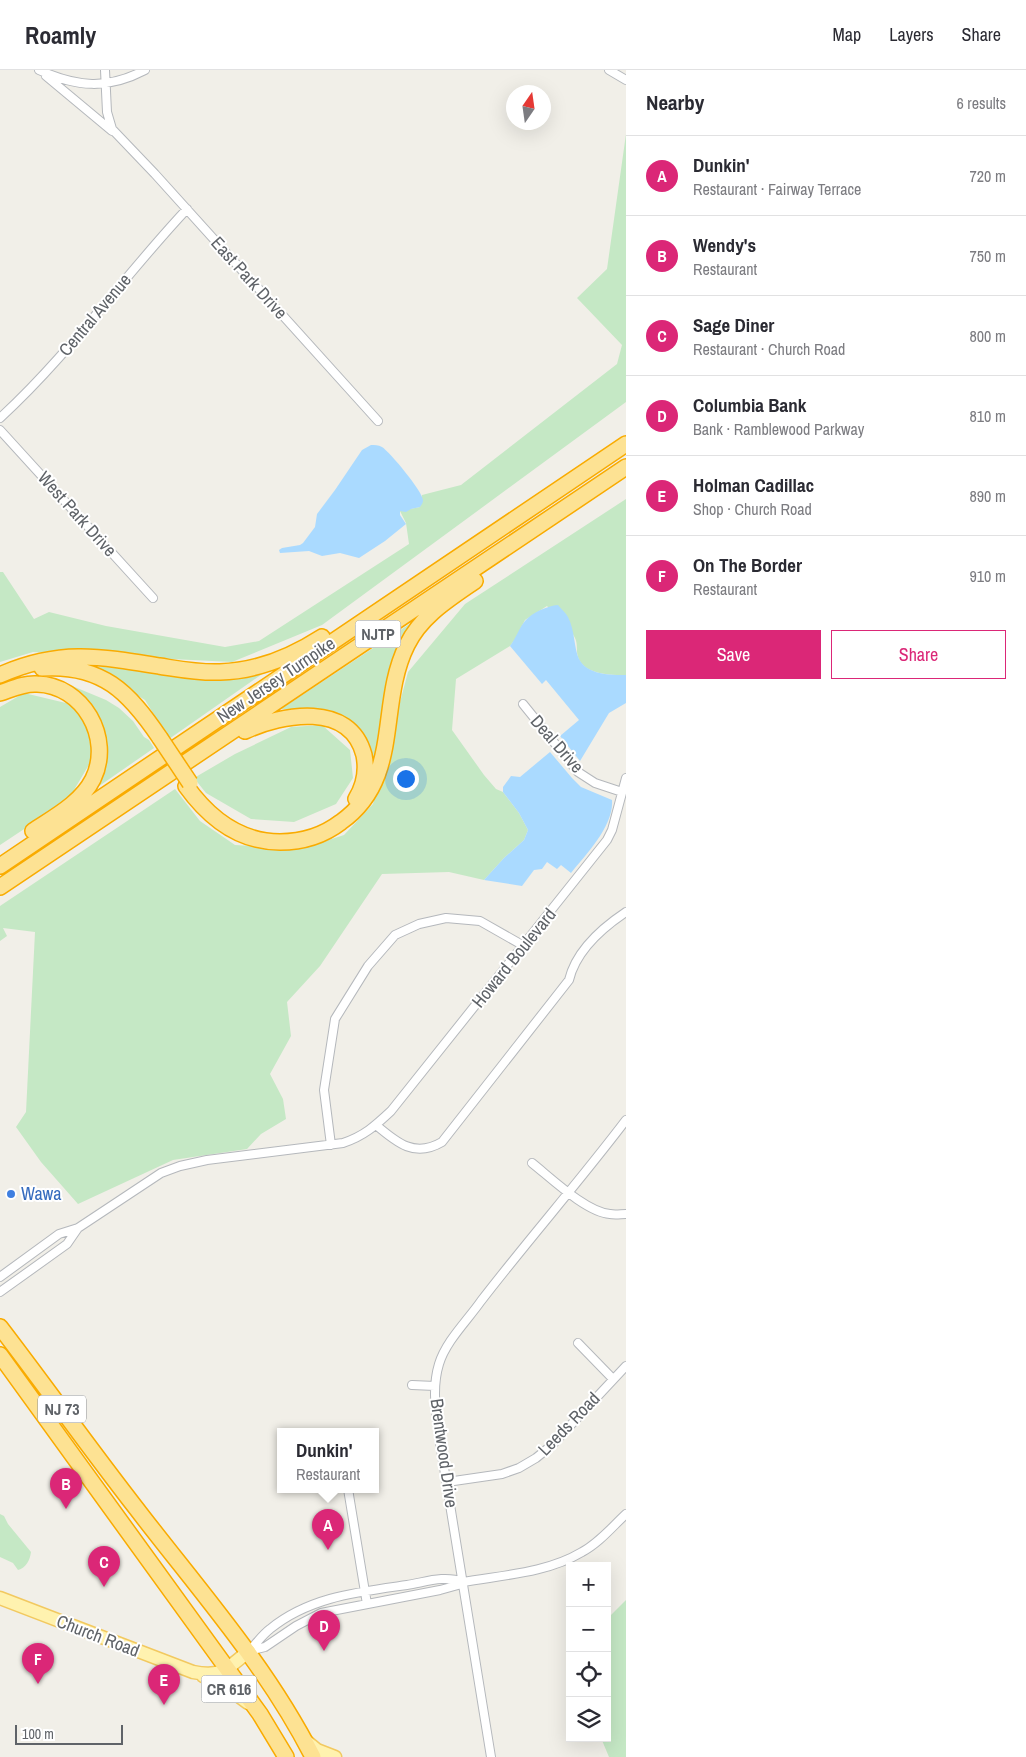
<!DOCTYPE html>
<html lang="en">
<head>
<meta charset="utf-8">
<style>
  :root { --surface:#fff; --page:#f7f7f7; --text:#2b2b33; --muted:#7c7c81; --line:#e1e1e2; --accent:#db2777 }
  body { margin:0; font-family:"Archivo Narrow",sans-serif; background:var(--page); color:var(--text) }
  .controls { position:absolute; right:15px; bottom:15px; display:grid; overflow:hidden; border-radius:0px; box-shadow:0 5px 20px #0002 }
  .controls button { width:45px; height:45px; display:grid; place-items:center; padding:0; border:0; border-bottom:1px solid var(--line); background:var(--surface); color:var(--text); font:25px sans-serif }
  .compass { position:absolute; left:506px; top:15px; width:45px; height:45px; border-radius:50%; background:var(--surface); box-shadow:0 5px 20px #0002; rotate:13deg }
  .scale { position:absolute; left:15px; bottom:12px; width:108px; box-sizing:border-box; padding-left:5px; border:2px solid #5f6368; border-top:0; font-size:14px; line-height:18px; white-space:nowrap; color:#5f6368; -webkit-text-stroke:4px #fff; paint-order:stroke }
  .you { position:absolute; left:405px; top:708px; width:18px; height:18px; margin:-12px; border:4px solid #fff; border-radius:50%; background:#1a73e8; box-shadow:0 0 0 8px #1a73e833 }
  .badge { display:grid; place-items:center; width:32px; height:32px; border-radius:50%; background:var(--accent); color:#fff; font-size:16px; font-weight:700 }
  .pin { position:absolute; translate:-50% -41px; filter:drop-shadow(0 1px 2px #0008) }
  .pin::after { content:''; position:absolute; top:26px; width:18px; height:15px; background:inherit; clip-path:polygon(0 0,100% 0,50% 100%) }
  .popup { position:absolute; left:277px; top:1358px; width:102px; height:65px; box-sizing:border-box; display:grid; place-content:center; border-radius:0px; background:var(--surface); filter:drop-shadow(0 1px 4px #0005); font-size:16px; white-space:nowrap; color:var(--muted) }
  .popup b { font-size:19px; color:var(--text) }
  .popup::after { content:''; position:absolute; left:50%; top:100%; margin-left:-10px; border:10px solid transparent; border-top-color:var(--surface) }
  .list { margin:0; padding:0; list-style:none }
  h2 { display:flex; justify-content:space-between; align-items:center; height:65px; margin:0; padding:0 20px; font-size:21px }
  h2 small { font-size:16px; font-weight:400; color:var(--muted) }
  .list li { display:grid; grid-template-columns:32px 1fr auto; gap:15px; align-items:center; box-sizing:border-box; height:80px; padding:0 20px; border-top:1px solid var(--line) }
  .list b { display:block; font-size:19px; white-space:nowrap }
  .list p { margin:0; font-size:16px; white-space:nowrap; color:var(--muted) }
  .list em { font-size:16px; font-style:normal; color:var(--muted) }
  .actions { display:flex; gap:10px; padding:15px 20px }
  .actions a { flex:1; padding:11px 0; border:1px solid var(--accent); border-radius:0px; text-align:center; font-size:18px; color:var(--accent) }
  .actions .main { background:var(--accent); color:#fff }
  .icon { flex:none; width:28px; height:28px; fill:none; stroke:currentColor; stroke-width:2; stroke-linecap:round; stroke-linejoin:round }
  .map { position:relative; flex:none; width:626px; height:1687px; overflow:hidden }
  header { display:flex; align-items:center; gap:30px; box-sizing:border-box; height:70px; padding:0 25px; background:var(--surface); border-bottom:1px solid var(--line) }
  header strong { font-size:24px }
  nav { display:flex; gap:28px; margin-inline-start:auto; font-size:18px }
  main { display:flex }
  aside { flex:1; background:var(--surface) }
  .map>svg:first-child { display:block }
  .green { fill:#c5e8c5 }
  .water { fill:#aadaff }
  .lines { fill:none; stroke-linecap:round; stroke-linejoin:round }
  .street-casing { stroke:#b5b8bc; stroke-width:10 }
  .primary-casing { stroke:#f2c960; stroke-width:15 }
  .highway-casing { stroke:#f9ab00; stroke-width:18 }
  .street { stroke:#fff; stroke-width:8 }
  .primary { stroke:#fff2af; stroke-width:12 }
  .highway { stroke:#fde293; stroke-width:15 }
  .highway-bridge-casing { stroke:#f9ab00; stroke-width:18; stroke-linecap:butt }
  .highway-bridge { stroke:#fde293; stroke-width:15 }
  .shop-dot { fill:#3f7fe0; stroke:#fff; stroke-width:2 }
  .labels { text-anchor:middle; stroke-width:4; stroke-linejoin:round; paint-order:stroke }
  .shield { fill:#fff; stroke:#8f9295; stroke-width:1 }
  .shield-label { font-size:16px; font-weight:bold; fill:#5f6368 }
  .street-label { font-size:18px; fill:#5f6368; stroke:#fff }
  .shop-label { font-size:18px; fill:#366cbe; stroke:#fff; text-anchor:start }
</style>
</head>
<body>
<header>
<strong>Roamly</strong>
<nav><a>Map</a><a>Layers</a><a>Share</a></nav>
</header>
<main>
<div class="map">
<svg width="626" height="1687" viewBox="0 0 626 1687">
  <rect width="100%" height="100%" fill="#f1efe8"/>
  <path class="green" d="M 626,64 L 626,332 L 322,555 L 232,592 L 33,582 L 0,592 L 0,502 L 3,502 L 34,549 L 49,542 L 106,556 L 225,577 L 259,571 L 409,474 L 406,453 L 400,441 L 420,437 L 422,425 L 461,415 L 617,294 L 622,275 L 577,228 L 607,199 Z
    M 626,429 L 626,605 C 611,605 584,605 578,587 C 576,581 578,574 575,568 C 572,560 553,543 547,536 L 525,550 L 516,568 L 510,576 L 456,609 L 452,660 L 484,705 L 496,719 L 503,722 L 519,743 L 528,760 L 524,770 L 504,788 L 484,810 L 449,802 L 382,804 L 320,896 L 287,932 L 291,966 L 270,1004 L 283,1029 L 286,1049 L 261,1064 L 247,1079 L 173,1090 L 78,1134 L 41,1092 L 16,1057 L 26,1042 L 35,862 L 3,858 L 7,866 L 0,871 L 0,836 L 175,719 L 200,751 L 235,775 L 301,779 L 344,765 L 373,734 L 408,602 L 465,534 Z
    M 414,551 L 395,586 L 373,698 L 366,668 L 346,651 L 323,640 L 281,639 Z
    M 90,596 L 135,599 L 268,600 L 169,669 L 145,630 Z
    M 65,613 L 106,630 L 119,638 L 133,651 L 144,667 L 149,670 L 154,678 L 92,721 L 107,680 L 104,658 L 88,633 Z
    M 24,623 L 70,634 L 94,662 L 90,693 L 68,730 L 0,775 L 0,637 Z
    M 322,655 L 350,680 L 353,708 L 336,734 L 294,752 L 251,749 L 206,723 L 194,708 L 235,684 L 291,657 Z
    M 0,1444 L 4,1446 L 8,1454 L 31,1482 C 30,1490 26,1498 18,1500 L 13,1493 L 0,1487 Z
    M 626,1530 L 626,1687 L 609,1687 L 601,1668 L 607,1668 L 607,1549 Z"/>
  <path class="water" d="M 371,375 C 375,375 378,375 382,377 C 390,382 423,422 423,430 C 423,433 422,434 420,437 L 411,439 L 406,442 L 400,441 L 400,445 L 406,454 L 385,471 L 359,488 L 340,483 L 322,486 L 309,481 L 280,483 L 279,480 L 282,478 L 300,475 L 303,473 L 315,457 L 317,444 L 335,420 L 362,380 Z
    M 558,535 C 561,539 566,543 568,547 C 575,560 574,579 579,589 C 587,605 611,605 626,605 L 626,633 L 609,643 L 580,691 L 560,666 L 579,650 L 546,610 L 542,614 L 510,576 C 516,568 519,558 525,551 C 533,542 547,536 558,535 Z
    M 550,682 L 572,708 L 581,717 L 612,730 C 614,756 586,784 571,803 L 561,795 L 557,799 L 547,792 L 542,799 L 534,800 L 522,816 L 484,810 L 504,788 L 524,770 L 528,760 L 519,743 L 503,722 L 503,717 L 511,706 L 520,707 Z"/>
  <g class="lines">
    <defs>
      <path id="street" d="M 39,0 C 77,17 107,20 145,0
        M 105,0 L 107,42 L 112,59 L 155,104 L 378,351
        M 609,0 L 626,10
        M 46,6 L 112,61
        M 0,348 C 69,285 123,207 187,139
        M 0,360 L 153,528
        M 523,634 L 578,702 L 595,713 L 622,722
        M 376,1055 C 397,1073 415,1088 442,1072 L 569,910 C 576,881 602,858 626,842
        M 331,1075 L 324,1020 L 335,949 L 368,896 L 395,865 L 419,854 L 446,848 L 480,851 L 524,876
        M 532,1093 C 551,1108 586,1142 610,1144 C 615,1145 621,1144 626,1144
        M 0,1207 L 59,1164 L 78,1158 L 161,1103 L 180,1096 L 207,1090 L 343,1073 C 364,1066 375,1056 391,1041 L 607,770 L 612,760 L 626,708
        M 0,1222 L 67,1174 L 78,1158
        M 578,1273 L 613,1309
        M 412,1315 L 435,1316
        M 447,1412 L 502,1404 L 519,1398 L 536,1388 L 552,1375 L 626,1296
        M 348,1419 L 367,1534
        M 249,1581 L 265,1577 L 296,1556 L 321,1543 L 440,1520 L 458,1515 L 463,1512 C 503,1505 547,1503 582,1482 C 599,1473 612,1457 626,1444
        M 249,1581 C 256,1574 262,1565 270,1559 C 309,1527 358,1522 407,1515 C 426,1512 444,1505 463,1512
        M 491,1687 L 440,1373 C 437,1347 431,1320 439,1294 C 446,1271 467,1251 481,1231 C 528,1170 579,1112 626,1050"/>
      <path id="primary" d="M 0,1528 L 193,1602 C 223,1608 227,1598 249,1581
        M 203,1606 L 225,1616 L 248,1633
        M 305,1670 L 317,1680 L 335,1687"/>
      <path id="highway" d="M 42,598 C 102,594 129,622 160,668
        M 0,605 C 58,579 99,586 159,596 C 179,599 199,603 220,602 C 257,601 291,587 322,567
        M 0,623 C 12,619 24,613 37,614 C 83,615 113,668 93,709 C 81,733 54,747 33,761
        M 245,661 C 282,644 350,631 364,685 C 367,700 364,716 356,729
        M 186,716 C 209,748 239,772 280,772 C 302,772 324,765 341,752 C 403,708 377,635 407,575 C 421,546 449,529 475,511
        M 0,796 L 626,374
        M 0,817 L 626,397
        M 0,1257 C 46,1317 90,1379 136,1438 C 198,1519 267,1596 313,1687
        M 0,1285 L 260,1644 L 286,1687"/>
    </defs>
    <use href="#street" class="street-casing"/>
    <use href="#primary" class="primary-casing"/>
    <use href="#highway" class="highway-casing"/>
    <use href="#street" class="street"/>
    <use href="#primary" class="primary"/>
    <use href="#highway" class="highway"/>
    <defs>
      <path id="highway-bridge" d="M 160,668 L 190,713"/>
    </defs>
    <use href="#highway-bridge" class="highway-bridge-casing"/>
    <use href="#highway-bridge" class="highway-bridge"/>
  </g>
  <circle class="shop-dot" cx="11" cy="1124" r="5"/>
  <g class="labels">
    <g class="shield">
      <rect x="355.5" y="550.5" width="45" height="27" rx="4"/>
      <rect x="38" y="1325.5" width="48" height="27" rx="4"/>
      <rect x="201.5" y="1605.5" width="55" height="27" rx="4"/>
    </g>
    <g class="shield-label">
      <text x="378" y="570">NJTP</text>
      <text x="62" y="1345">NJ 73</text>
      <text x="229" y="1625">CR 616</text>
    </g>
    <g class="street-label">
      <text transform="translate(249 208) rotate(48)" y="6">East Park Drive</text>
      <text transform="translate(95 245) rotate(-50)" y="6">Central Avenue</text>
      <text transform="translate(77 444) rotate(48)" y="6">West Park Drive</text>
      <text transform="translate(276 610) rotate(-34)" y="6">New Jersey Turnpike</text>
      <text transform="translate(557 674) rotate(49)" y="6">Deal Drive</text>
      <text transform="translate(514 888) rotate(-51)" y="6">Howard Boulevard</text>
      <text transform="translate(569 1354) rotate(-46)" y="6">Leeds Road</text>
      <text transform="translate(444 1383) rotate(82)" y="6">Brentwood Drive</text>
      <text transform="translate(98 1566) rotate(21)" y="6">Church Road</text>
    </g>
    <g class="shop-label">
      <text x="21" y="1130">Wawa</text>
    </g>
  </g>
</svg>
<div class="controls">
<button>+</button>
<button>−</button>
<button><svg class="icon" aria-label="locate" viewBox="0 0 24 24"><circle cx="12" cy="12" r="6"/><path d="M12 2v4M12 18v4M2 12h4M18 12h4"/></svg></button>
<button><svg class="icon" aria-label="layers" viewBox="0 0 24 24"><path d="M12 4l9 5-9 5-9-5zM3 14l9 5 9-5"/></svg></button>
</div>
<svg class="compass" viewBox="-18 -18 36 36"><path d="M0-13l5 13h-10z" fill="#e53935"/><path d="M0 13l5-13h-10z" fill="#7c7c81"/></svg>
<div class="scale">100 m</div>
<div class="you"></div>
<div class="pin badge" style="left:328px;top:1480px">A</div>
<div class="popup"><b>Dunkin'</b>Restaurant</div>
<div class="pin badge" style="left:66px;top:1439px">B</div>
<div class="pin badge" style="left:104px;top:1517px">C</div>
<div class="pin badge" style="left:324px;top:1581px">D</div>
<div class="pin badge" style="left:164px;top:1635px">E</div>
<div class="pin badge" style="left:38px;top:1614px">F</div>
</div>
<aside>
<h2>Nearby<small>6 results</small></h2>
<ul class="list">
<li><span class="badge">A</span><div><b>Dunkin'</b><p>Restaurant · Fairway Terrace</p></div><em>720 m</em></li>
<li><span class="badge">B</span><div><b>Wendy's</b><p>Restaurant</p></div><em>750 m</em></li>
<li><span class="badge">C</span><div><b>Sage Diner</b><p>Restaurant · Church Road</p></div><em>800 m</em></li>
<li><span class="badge">D</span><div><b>Columbia Bank</b><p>Bank · Ramblewood Parkway</p></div><em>810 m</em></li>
<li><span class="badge">E</span><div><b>Holman Cadillac</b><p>Shop · Church Road</p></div><em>890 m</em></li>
<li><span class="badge">F</span><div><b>On The Border</b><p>Restaurant</p></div><em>910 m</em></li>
</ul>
<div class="actions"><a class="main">Save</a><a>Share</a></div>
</aside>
</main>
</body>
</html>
